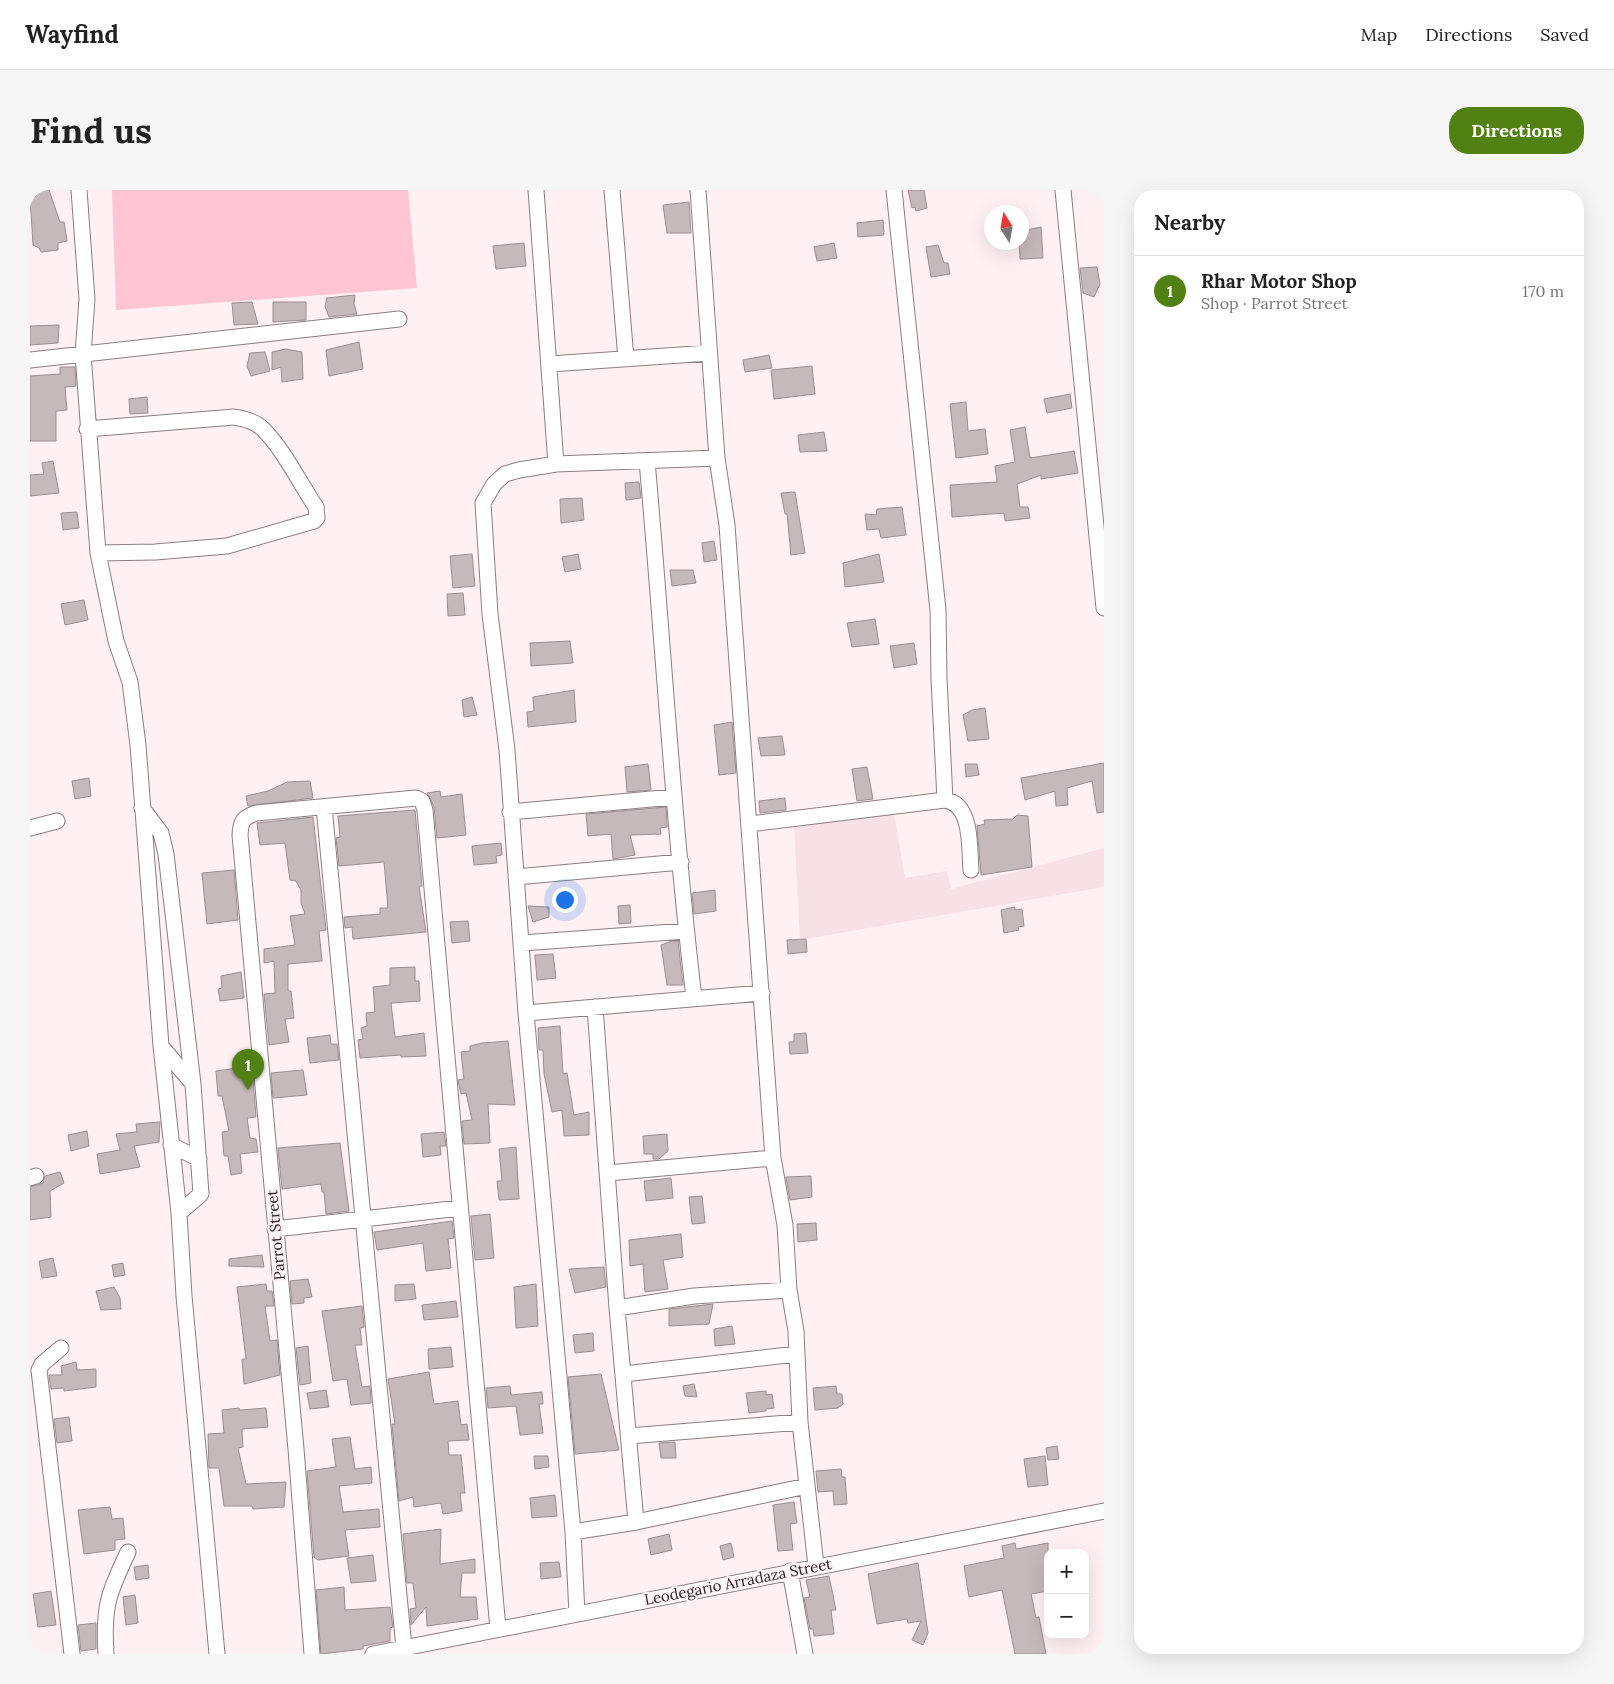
<!DOCTYPE html>
<html lang="en">
<head>
<meta charset="utf-8">
<style>
  :root { --surface:#fff; --page:#f6f6f6; --text:#222; --muted:#767676; --line:#e0e0e0; --accent:#518112 }
  body { margin:0; font-family:Lora,serif; background:var(--page); color:var(--text) }
  .controls { position:absolute; right:15px; bottom:15px; display:grid; overflow:hidden; border-radius:10px; box-shadow:0 5px 20px #0002 }
  .controls button { width:45px; height:45px; display:grid; place-items:center; padding:0; border:0; border-bottom:1px solid var(--line); background:var(--surface); color:var(--text); font:25px sans-serif }
  .compass { position:absolute; left:954px; top:15px; width:45px; height:45px; border-radius:50%; background:var(--surface); box-shadow:0 5px 20px #0002; rotate:349deg }
  .you { position:absolute; left:534px; top:709px; width:18px; height:18px; margin:-12px; border:4px solid #fff; border-radius:50%; background:#1a73e8; box-shadow:0 0 0 8px #1a73e833 }
  .badge { display:grid; place-items:center; width:32px; height:32px; border-radius:50%; background:var(--accent); color:#fff; font-size:16px; font-weight:700 }
  .pin { position:absolute; translate:-50% -41px; filter:drop-shadow(0 1px 2px #0008) }
  .pin::after { content:''; position:absolute; top:26px; width:18px; height:15px; background:inherit; clip-path:polygon(0 0,100% 0,50% 100%) }
  .list { margin:0; padding:0; list-style:none }
  h2 { display:flex; justify-content:space-between; align-items:center; height:65px; margin:0; padding:0 20px; font-size:21px }
  h2 small { font-size:16px; font-weight:400; color:var(--muted) }
  .list li { display:grid; grid-template-columns:32px 1fr auto; gap:15px; align-items:center; box-sizing:border-box; height:70px; padding:0 20px; border-top:1px solid var(--line) }
  .list b { display:block; font-size:19px; white-space:nowrap }
  .list p { margin:0; font-size:16px; white-space:nowrap; color:var(--muted) }
  .list em { font-size:16px; font-style:normal; color:var(--muted) }
  .map { position:relative; flex:none; width:1074px; height:1464px; overflow:hidden; border-radius:20px }
  header { display:flex; align-items:center; gap:30px; box-sizing:border-box; height:70px; padding:0 25px; background:var(--surface); border-bottom:1px solid var(--line) }
  header strong { font-size:24px }
  nav { display:flex; gap:28px; margin-inline-start:auto; font-size:18px }
  .intro { display:flex; align-items:center; justify-content:space-between; box-sizing:border-box; height:120px; padding:0 30px }
  h1 { margin:0; font-size:35px }
  .button { padding:12px 22px; border-radius:20px; background:var(--accent); color:#fff; font-size:18px; font-weight:700 }
  main { display:flex; gap:30px; padding:0 30px }
  aside { flex:1; background:var(--surface); border-radius:20px; box-shadow:0 5px 20px #0002 }
  .map>svg:first-child { display:block }
  .built { fill:#f8e1e6 }
  .green { fill:#ffc5d3 }
  .building { fill:#c6b9bc; stroke:#9b8e91 }
  .lines { fill:none; stroke-linecap:round; stroke-linejoin:round }
  .minor-casing { stroke:#8b7e81; stroke-width:17 }
  .minor { stroke:#fff; stroke-width:15 }
  .labels { text-anchor:middle; stroke-width:4.5; stroke-linejoin:round; paint-order:stroke }
  .street-label { font-size:15px; fill:#292425; stroke:#fff0f4 }
</style>
</head>
<body>
<header>
<strong>Wayfind</strong>
<nav><a>Map</a><a>Directions</a><a>Saved</a></nav>
</header>
<div class="intro"><h1>Find us</h1><a class="button">Directions</a></div>
<main>
<div class="map">
<svg width="1074" height="1464" viewBox="0 0 1074 1464">
  <rect width="100%" height="100%" fill="#fff0f4"/>
  <path class="built" d="M 864,624 L 875,688 L 917,681 L 921,699 L 1074,658 L 1074,697 L 770,750 L 764,636 Z"/>
  <path class="green" d="M 82,0 L 378,0 L 387,98 L 86,120 Z"/>
  <path class="building" d="M 19,0 L 30,32 L 34,32 L 37,51 L 28,53 L 28,60 L 11,62 L 9,58 L 3,55 L 0,6 L 6,6 L 6,1 Z
    M 878,0 L 894,0 L 897,18 L 886,21 L 885,17 L 882,18 Z
    M 659,12 L 661,43 L 637,43 L 633,15 Z
    M 853,30 L 854,45 L 828,47 L 827,33 Z
    M 1011,37 L 1013,68 L 990,69 L 989,52 L 992,52 L 992,41 Z
    M 494,53 L 496,76 L 466,79 L 463,56 Z
    M 804,53 L 807,68 L 787,71 L 784,57 Z
    M 908,55 L 914,73 L 918,73 L 920,84 L 901,87 L 896,57 Z
    M 1067,77 L 1070,94 L 1064,107 L 1053,103 L 1050,78 Z
    M 325,105 L 324,114 L 327,124 L 299,127 L 295,116 L 297,108 Z
    M 222,112 L 228,134 L 204,135 L 202,113 Z
    M 243,112 L 276,112 L 276,130 L 243,132 Z
    M 29,135 L 28,153 L 0,155 L 0,136 Z
    M 329,152 L 333,179 L 299,186 L 296,160 Z
    M 256,159 L 272,162 L 273,189 L 252,192 L 251,177 L 242,180 L 242,162 Z
    M 235,162 L 240,181 L 221,186 L 217,176 L 220,163 Z
    M 739,165 L 742,178 L 715,182 L 713,170 Z
    M 782,176 L 785,204 L 744,209 L 741,180 Z
    M 30,177 L 45,177 L 46,196 L 35,197 L 37,220 L 26,221 L 26,251 L 0,251 L 0,186 L 30,184 Z
    M 1040,204 L 1042,218 L 1017,223 L 1014,209 Z
    M 117,207 L 118,223 L 100,224 L 99,209 Z
    M 936,212 L 938,241 L 955,239 L 958,264 L 926,268 L 920,214 Z
    M 995,237 L 1000,268 L 1044,261 L 1048,283 L 1011,289 L 1011,285 L 987,294 L 990,317 L 998,317 L 1000,328 L 975,331 L 974,323 L 922,327 L 920,295 L 967,292 L 965,276 L 985,272 L 980,240 Z
    M 794,242 L 797,261 L 770,262 L 768,245 Z
    M 23,271 L 29,303 L 0,306 L 0,285 L 14,284 L 12,273 Z
    M 609,292 L 611,308 L 596,310 L 595,293 Z
    M 765,302 L 775,363 L 761,365 L 757,324 L 755,324 L 751,303 Z
    M 552,308 L 554,330 L 531,333 L 530,309 Z
    M 872,317 L 876,345 L 851,348 L 849,339 L 837,340 L 835,324 L 846,325 L 847,319 Z
    M 47,322 L 49,338 L 33,340 L 31,323 Z
    M 684,351 L 687,370 L 674,372 L 672,353 Z
    M 442,364 L 445,396 L 423,398 L 420,366 Z
    M 548,364 L 551,379 L 535,382 L 532,367 Z
    M 849,364 L 854,392 L 815,397 L 813,373 Z
    M 640,380 L 663,380 L 666,393 L 642,396 Z
    M 433,403 L 435,425 L 418,426 L 417,404 Z
    M 54,410 L 58,430 L 35,435 L 31,414 Z
    M 845,429 L 849,454 L 822,457 L 817,433 Z
    M 540,451 L 543,473 L 501,476 L 500,453 Z
    M 884,453 L 887,474 L 864,478 L 860,456 Z
    M 544,500 L 546,532 L 498,537 L 497,522 L 504,521 L 503,507 Z
    M 442,507 L 447,525 L 434,527 L 432,510 Z
    M 955,518 L 959,549 L 938,551 L 933,525 L 942,520 Z
    M 702,532 L 706,583 L 689,585 L 684,535 Z
    M 752,546 L 755,565 L 731,566 L 728,548 Z
    M 1074,573 L 1074,622 L 1067,623 L 1062,591 L 1037,598 L 1038,615 L 1026,616 L 1025,601 L 995,610 L 991,588 Z
    M 618,574 L 621,600 L 597,602 L 595,577 Z
    M 935,574 L 947,574 L 949,585 L 936,587 Z
    M 837,577 L 843,609 L 827,611 L 822,579 Z
    M 59,588 L 61,606 L 45,609 L 42,591 Z
    M 280,591 L 283,608 L 218,616 L 216,606 L 238,601 L 257,592 Z
    M 410,601 L 411,607 L 432,604 L 436,645 L 407,648 L 404,617 L 397,603 Z
    M 755,608 L 756,620 L 730,623 L 729,611 Z
    M 636,617 L 637,637 L 630,638 L 631,644 L 600,645 L 605,665 L 583,669 L 581,644 L 558,646 L 556,624 Z
    M 385,620 L 392,696 L 389,696 L 396,742 L 323,749 L 322,737 L 315,738 L 314,727 L 350,724 L 350,718 L 358,718 L 354,672 L 309,676 L 306,648 L 310,647 L 308,626 Z
    M 987,625 L 998,626 L 1002,677 L 951,685 L 947,636 L 955,634 L 954,630 L 983,629 Z
    M 283,627 L 296,740 L 289,741 L 292,771 L 258,774 L 258,801 L 261,801 L 264,828 L 255,829 L 259,852 L 239,855 L 234,804 L 245,803 L 244,771 L 234,773 L 234,759 L 265,755 L 260,726 L 275,724 L 271,713 L 271,700 L 266,691 L 260,690 L 255,653 L 230,655 L 227,633 Z
    M 471,653 L 472,665 L 466,666 L 467,673 L 444,675 L 442,656 Z
    M 204,680 L 208,730 L 177,734 L 172,683 Z
    M 685,700 L 686,721 L 664,724 L 662,703 Z
    M 600,715 L 601,733 L 589,734 L 588,716 Z
    M 498,716 L 519,717 L 519,727 L 503,732 Z
    M 985,717 L 985,720 L 992,719 L 994,736 L 988,737 L 989,740 L 974,743 L 971,720 Z
    M 438,731 L 440,751 L 422,753 L 420,732 Z
    M 776,749 L 777,762 L 758,764 L 757,750 Z
    M 642,751 L 648,751 L 653,795 L 637,795 L 631,755 Z
    M 523,764 L 526,788 L 507,790 L 505,765 Z
    M 385,777 L 385,791 L 389,791 L 390,811 L 361,813 L 365,847 L 394,843 L 396,866 L 371,867 L 371,865 L 330,868 L 328,850 L 333,849 L 331,838 L 337,836 L 336,823 L 345,822 L 343,797 L 360,795 L 360,778 Z
    M 211,782 L 214,808 L 190,811 L 188,799 L 192,798 L 191,786 Z
    M 530,836 L 533,884 L 537,883 L 544,925 L 559,922 L 559,945 L 534,946 L 532,920 L 522,922 L 514,884 L 513,860 L 509,860 L 508,838 Z
    M 776,843 L 778,863 L 760,864 L 759,852 L 764,852 L 764,844 Z
    M 300,845 L 301,854 L 307,854 L 309,870 L 280,873 L 277,848 Z
    M 478,851 L 485,915 L 458,914 L 460,953 L 434,954 L 432,931 L 442,930 L 436,903 L 431,904 L 429,895 L 428,890 L 434,889 L 431,862 L 440,861 L 440,856 L 452,853 Z
    M 222,876 L 226,927 L 217,928 L 220,948 L 226,949 L 228,962 L 210,964 L 212,983 L 201,985 L 198,966 L 194,966 L 192,942 L 199,941 L 192,906 L 188,906 L 186,881 Z
    M 273,880 L 277,905 L 243,908 L 241,883 Z
    M 130,932 L 129,952 L 104,956 L 110,977 L 70,984 L 67,964 L 90,960 L 86,944 L 107,942 L 106,934 Z
    M 57,941 L 59,956 L 41,961 L 38,945 Z
    M 414,942 L 416,956 L 410,956 L 411,965 L 393,967 L 391,944 Z
    M 637,944 L 638,961 L 629,969 L 623,969 L 623,964 L 614,964 L 613,946 Z
    M 310,953 L 319,1021 L 296,1024 L 294,1002 L 292,1002 L 291,994 L 252,999 L 248,958 Z
    M 486,957 L 489,1009 L 469,1010 L 467,991 L 472,991 L 469,959 Z
    M 30,982 L 34,993 L 20,1001 L 21,1027 L 0,1030 L 0,997 L 13,993 L 15,986 Z
    M 781,986 L 782,1007 L 760,1010 L 756,987 Z
    M 641,988 L 643,1008 L 616,1011 L 614,991 Z
    M 672,1006 L 675,1033 L 662,1034 L 659,1007 Z
    M 460,1024 L 464,1068 L 445,1070 L 441,1026 Z
    M 422,1031 L 424,1048 L 418,1049 L 421,1078 L 396,1081 L 393,1053 L 347,1060 L 344,1042 Z
    M 786,1033 L 787,1050 L 768,1052 L 767,1034 Z
    M 651,1044 L 653,1067 L 633,1070 L 638,1099 L 615,1102 L 613,1074 L 600,1076 L 599,1050 Z
    M 232,1065 L 234,1077 L 199,1076 L 199,1069 Z
    M 23,1068 L 27,1086 L 12,1088 L 9,1071 Z
    M 93,1073 L 95,1085 L 84,1087 L 82,1075 Z
    M 574,1077 L 576,1097 L 545,1103 L 539,1079 Z
    M 278,1089 L 282,1107 L 274,1108 L 274,1113 L 262,1114 L 260,1091 Z
    M 236,1094 L 237,1101 L 242,1101 L 244,1116 L 235,1116 L 240,1151 L 247,1150 L 250,1185 L 214,1194 L 212,1169 L 216,1169 L 207,1097 Z
    M 384,1094 L 386,1109 L 365,1111 L 365,1095 Z
    M 506,1094 L 508,1136 L 486,1138 L 484,1097 Z
    M 84,1097 L 90,1108 L 91,1119 L 71,1120 L 66,1101 Z
    M 426,1111 L 428,1127 L 394,1130 L 392,1115 Z
    M 683,1114 L 679,1134 L 639,1136 L 639,1119 Z
    M 332,1116 L 334,1137 L 330,1138 L 332,1155 L 325,1155 L 332,1197 L 340,1196 L 341,1213 L 321,1215 L 317,1189 L 303,1191 L 292,1121 Z
    M 702,1136 L 705,1154 L 685,1156 L 684,1139 Z
    M 563,1143 L 564,1161 L 545,1163 L 543,1145 Z
    M 278,1156 L 281,1193 L 270,1195 L 266,1158 Z
    M 421,1157 L 423,1177 L 399,1179 L 398,1159 Z
    M 46,1172 L 47,1180 L 66,1179 L 66,1197 L 34,1201 L 34,1198 L 21,1199 L 19,1185 L 32,1185 L 31,1176 Z
    M 399,1182 L 404,1214 L 428,1211 L 431,1235 L 437,1234 L 439,1250 L 418,1251 L 419,1265 L 431,1265 L 435,1303 L 430,1303 L 432,1321 L 413,1324 L 411,1313 L 384,1317 L 383,1307 L 369,1311 L 362,1234 L 365,1234 L 358,1189 Z
    M 571,1184 L 589,1260 L 545,1264 L 538,1187 Z
    M 664,1194 L 667,1207 L 655,1206 L 653,1196 Z
    M 480,1196 L 481,1205 L 512,1202 L 513,1214 L 509,1214 L 513,1243 L 490,1245 L 486,1216 L 458,1218 L 456,1198 Z
    M 806,1196 L 807,1204 L 812,1204 L 813,1214 L 808,1218 L 785,1220 L 783,1198 Z
    M 296,1200 L 299,1217 L 280,1219 L 277,1203 Z
    M 736,1201 L 736,1205 L 742,1204 L 744,1218 L 736,1219 L 736,1221 L 719,1223 L 716,1203 Z
    M 209,1218 L 210,1220 L 236,1218 L 238,1237 L 212,1239 L 213,1257 L 208,1258 L 216,1294 L 256,1292 L 254,1317 L 223,1319 L 222,1316 L 194,1316 L 189,1278 L 179,1278 L 178,1244 L 194,1243 L 192,1220 Z
    M 39,1227 L 42,1251 L 27,1253 L 24,1229 Z
    M 320,1247 L 325,1279 L 341,1277 L 342,1293 L 309,1296 L 313,1322 L 349,1319 L 350,1337 L 315,1340 L 319,1366 L 288,1370 L 284,1367 L 277,1281 L 306,1277 L 302,1249 Z
    M 645,1252 L 646,1268 L 631,1268 L 629,1253 Z
    M 1027,1256 L 1029,1269 L 1018,1270 L 1016,1258 Z
    M 504,1266 L 518,1266 L 519,1277 L 505,1279 Z
    M 1015,1266 L 1018,1295 L 998,1297 L 994,1269 Z
    M 811,1279 L 812,1287 L 815,1287 L 817,1314 L 804,1315 L 803,1301 L 788,1302 L 786,1281 Z
    M 525,1305 L 527,1326 L 502,1328 L 500,1308 Z
    M 764,1312 L 767,1333 L 760,1334 L 763,1360 L 748,1361 L 743,1315 Z
    M 80,1317 L 82,1329 L 93,1328 L 95,1349 L 85,1350 L 85,1360 L 54,1364 L 48,1320 Z
    M 411,1339 L 410,1374 L 445,1369 L 445,1383 L 432,1383 L 430,1407 L 446,1407 L 448,1429 L 397,1436 L 396,1417 L 381,1435 L 380,1419 L 386,1418 L 383,1393 L 377,1393 L 373,1344 Z
    M 639,1344 L 642,1360 L 621,1365 L 618,1349 Z
    M 701,1353 L 704,1367 L 693,1370 L 690,1356 Z
    M 985,1353 L 986,1359 L 1018,1353 L 1018,1401 L 1001,1404 L 1006,1428 L 1009,1427 L 1016,1464 L 985,1464 L 972,1400 L 939,1407 L 934,1376 L 974,1368 L 972,1356 Z
    M 343,1365 L 346,1391 L 321,1393 L 317,1368 Z
    M 529,1372 L 531,1387 L 511,1389 L 510,1373 Z
    M 888,1373 L 898,1443 L 893,1455 L 882,1450 L 891,1431 L 878,1433 L 877,1429 L 847,1434 L 838,1384 Z
    M 118,1375 L 119,1388 L 106,1390 L 104,1377 Z
    M 799,1386 L 806,1420 L 801,1420 L 804,1444 L 784,1446 L 783,1439 L 780,1439 L 774,1408 L 780,1407 L 776,1390 Z
    M 314,1397 L 315,1420 L 360,1417 L 363,1437 L 360,1438 L 360,1451 L 333,1456 L 333,1459 L 291,1464 L 286,1400 Z
    M 21,1401 L 26,1435 L 8,1437 L 3,1404 Z
    M 105,1405 L 108,1433 L 96,1435 L 93,1407 Z
    M 66,1433 L 66,1459 L 51,1461 L 48,1435 Z"/>
  <g class="lines">
    <defs>
      <path id="minor" d="M 49,0 L 57,109 L 53,164 L 68,363 L 86,451 L 100,492 L 108,555 L 131,856 L 149,1023 L 154,1106 L 187,1464
        M 506,0 L 526,274
        M 582,0 L 596,169
        M 668,0 L 687,268 L 697,335 L 743,968 L 755,1035 L 759,1100 L 766,1141 L 770,1232 L 786,1376
        M 864,0 L 908,420 L 909,489 L 915,610
        M 1033,0 L 1074,418
        M 0,170 L 369,129
        M 520,174 L 679,163
        M 57,239 L 204,227 C 214,229 225,231 233,239 C 254,260 269,292 286,317 L 287,328 L 284,331 L 197,356 L 125,362 L 68,363
        M 617,271 C 633,450 643,630 664,808
        M 294,617 L 374,1458
        M 112,618 L 131,643 L 136,664 L 163,894 L 171,1004 L 149,1023
        M 480,622 L 643,607
        M 720,634 L 915,610 C 943,614 939,658 941,680
        M 0,638 L 27,631
        M 486,687 L 651,672
        M 492,753 L 656,741
        M 565,817 L 587,1118 L 606,1332
        M 496,823 L 732,803
        M 131,856 L 163,894
        M 141,955 L 169,969
        M 578,983 L 743,968
        M 0,988 L 6,986
        M 245,1039 L 430,1018
        M 587,1118 L 664,1106 L 759,1100
        M 31,1158 L 12,1174 L 9,1180 L 42,1464
        M 594,1184 L 766,1164
        M 599,1246 L 770,1232
        M 543,1342 L 606,1332 L 777,1296
        M 760,1381 L 775,1464
        M 547,1424 L 543,1342 L 496,823 L 477,560 L 460,424 L 453,313 L 464,294 L 475,284 L 489,280 L 526,274 L 687,268
        M 76,1464 C 73,1417 78,1404 98,1362
        M 282,1464 L 266,1259 L 210,645 C 211,630 213,628 226,623 L 386,608 L 392,611 L 395,620 L 468,1439
        M 343,1464 L 1074,1321"/>
    </defs>
    <use href="#minor" class="minor-casing"/>
    <use href="#minor" class="minor"/>
  </g>
  <g class="labels">
    <g class="street-label">
      <text transform="translate(246 1045) rotate(-95)" y="5">Parrot Street</text>
      <text transform="translate(708 1392) rotate(-11)" y="5">Leodegario Arradaza Street</text>
    </g>
  </g>
</svg>
<div class="controls">
<button>+</button>
<button>−</button>
</div>
<svg class="compass" viewBox="-18 -18 36 36"><path d="M0-13l5 13h-10z" fill="#e53935"/><path d="M0 13l5-13h-10z" fill="#767676"/></svg>
<div class="you"></div>
<div class="pin badge" style="left:218px;top:900px">1</div>
</div>
<aside>
<h2>Nearby<small></small></h2>
<ul class="list">
<li><span class="badge">1</span><div><b>Rhar Motor Shop</b><p>Shop · Parrot Street</p></div><em>170 m</em></li>
</ul>
</aside>
</main>
</body>
</html>
